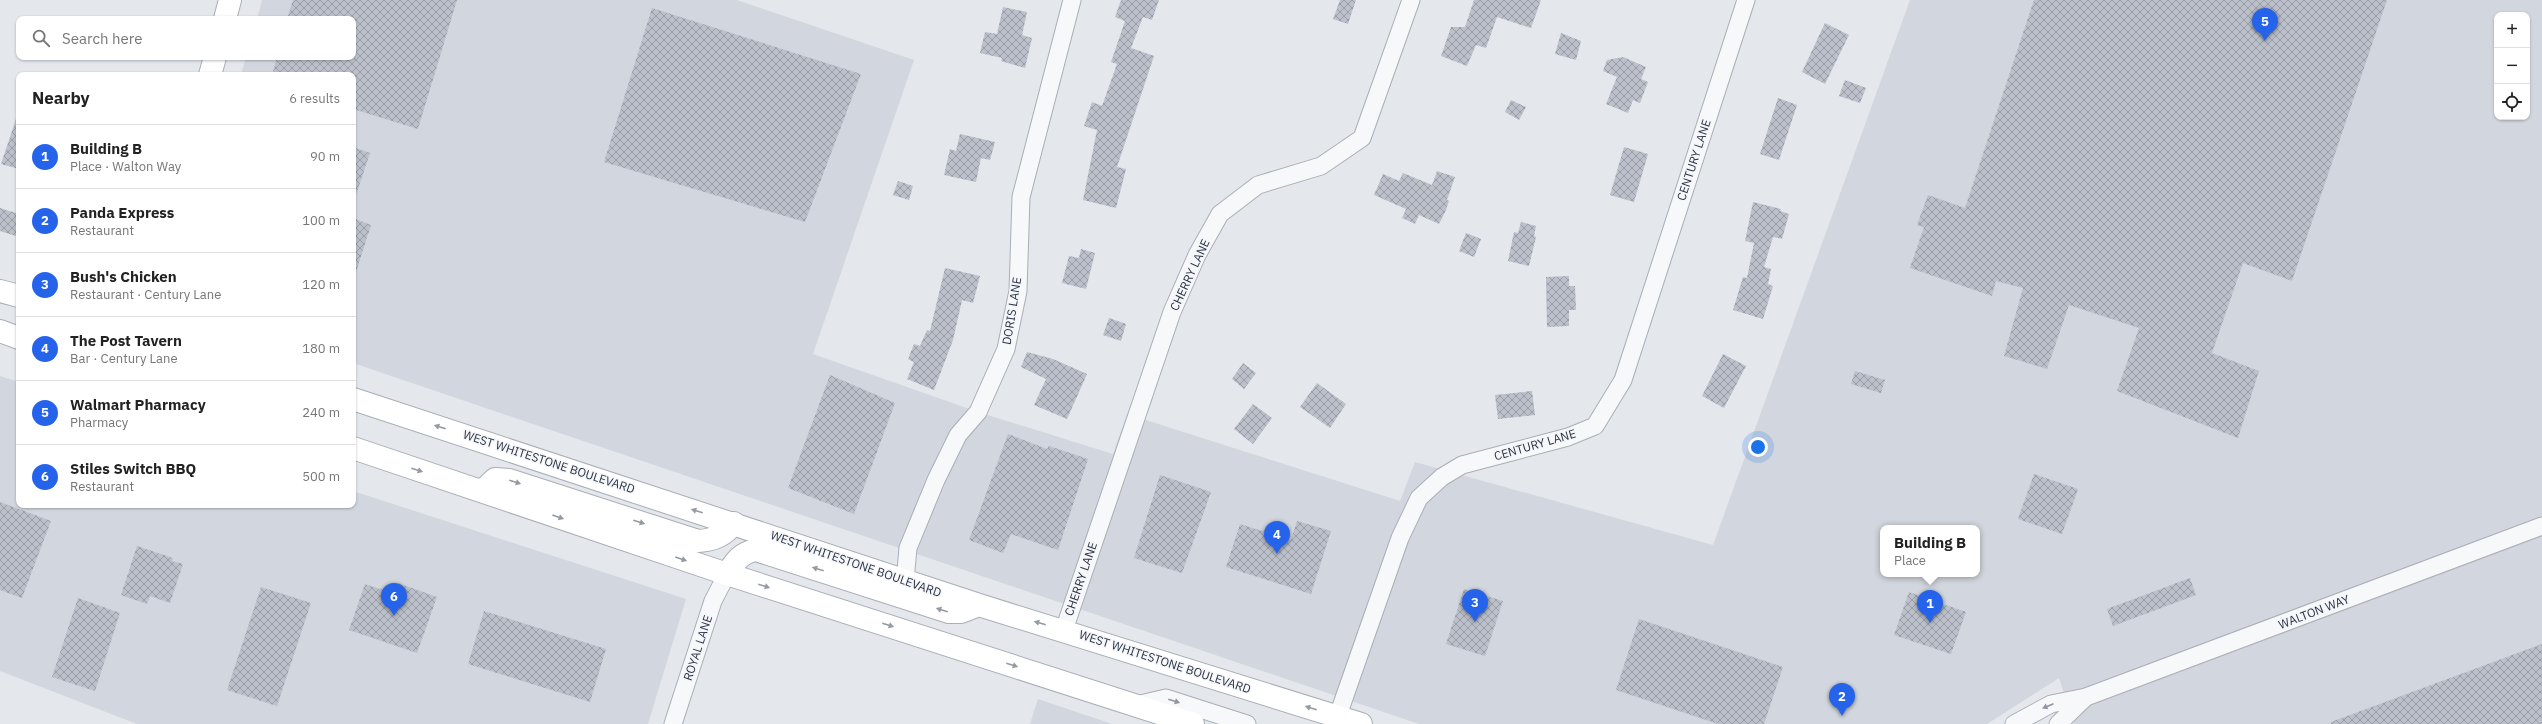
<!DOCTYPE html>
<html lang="en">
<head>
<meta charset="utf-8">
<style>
  :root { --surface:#fff; --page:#f2f2f2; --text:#222; --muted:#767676; --line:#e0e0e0; --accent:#2563eb }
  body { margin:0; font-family:"IBM Plex Sans",sans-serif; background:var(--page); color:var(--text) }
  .controls { position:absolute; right:12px; top:12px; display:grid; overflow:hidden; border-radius:8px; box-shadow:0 1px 3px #0004 }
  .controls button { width:36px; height:36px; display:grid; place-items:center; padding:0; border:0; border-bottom:1px solid var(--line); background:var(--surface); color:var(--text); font:20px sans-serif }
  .you { position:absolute; left:1758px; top:447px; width:14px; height:14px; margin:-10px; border:3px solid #fff; border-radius:50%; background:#1a73e8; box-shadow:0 0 0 6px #1a73e833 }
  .badge { display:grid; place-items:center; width:26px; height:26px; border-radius:50%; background:var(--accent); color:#fff; font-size:13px; font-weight:700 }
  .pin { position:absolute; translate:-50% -33px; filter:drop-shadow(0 1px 2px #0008) }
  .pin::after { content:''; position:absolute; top:21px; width:14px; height:12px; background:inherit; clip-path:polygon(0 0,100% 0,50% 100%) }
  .popup { position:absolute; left:1880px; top:525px; width:100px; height:52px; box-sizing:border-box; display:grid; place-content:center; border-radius:8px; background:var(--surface); filter:drop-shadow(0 1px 3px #0005); font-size:13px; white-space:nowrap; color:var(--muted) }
  .popup b { font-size:15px; color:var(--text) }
  .popup::after { content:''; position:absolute; left:50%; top:100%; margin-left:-8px; border:8px solid transparent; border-top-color:var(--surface) }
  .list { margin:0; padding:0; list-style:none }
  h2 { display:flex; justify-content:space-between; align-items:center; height:52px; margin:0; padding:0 16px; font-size:17px }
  h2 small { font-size:13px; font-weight:400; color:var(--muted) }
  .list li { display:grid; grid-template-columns:26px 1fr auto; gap:12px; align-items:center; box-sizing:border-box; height:64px; padding:0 16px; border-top:1px solid var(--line) }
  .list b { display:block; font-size:15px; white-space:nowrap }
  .list p { margin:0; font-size:13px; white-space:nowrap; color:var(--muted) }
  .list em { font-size:13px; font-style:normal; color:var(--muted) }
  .icon { flex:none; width:22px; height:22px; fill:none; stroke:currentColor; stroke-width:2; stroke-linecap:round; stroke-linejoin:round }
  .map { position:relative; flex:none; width:2542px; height:724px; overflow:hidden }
  .search { position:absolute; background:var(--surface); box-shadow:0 1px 3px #0004; left:16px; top:16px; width:340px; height:44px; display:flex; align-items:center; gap:10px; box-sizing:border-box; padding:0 14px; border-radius:8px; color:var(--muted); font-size:15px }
  .panel { position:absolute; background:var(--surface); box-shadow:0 1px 3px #0004; left:16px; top:72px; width:340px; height:436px; border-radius:8px }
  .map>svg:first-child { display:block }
  .built { fill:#d2d6de; fill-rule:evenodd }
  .building { fill:url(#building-cross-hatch) }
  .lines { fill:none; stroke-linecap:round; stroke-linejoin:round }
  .minor-casing { stroke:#a9aeb7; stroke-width:19 }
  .secondary-casing { stroke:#a9aeb7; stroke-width:24 }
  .minor { stroke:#f7f8fa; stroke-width:17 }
  .secondary { stroke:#fff; stroke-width:22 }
  .oneway { fill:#959aa2 }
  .oneway2 { fill:#9196a0 }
  .labels { text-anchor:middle; stroke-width:3; stroke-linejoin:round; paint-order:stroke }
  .street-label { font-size:12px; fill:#2b3445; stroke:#f4f6f9 }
</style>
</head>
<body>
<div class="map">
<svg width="2542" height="724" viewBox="0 0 2542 724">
  <defs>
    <pattern id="building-cross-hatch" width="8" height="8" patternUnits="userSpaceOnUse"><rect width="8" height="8" fill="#bbc0ca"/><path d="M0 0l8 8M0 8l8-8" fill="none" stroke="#989da6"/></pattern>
  </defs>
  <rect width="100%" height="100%" fill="#e4e7ec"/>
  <path class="built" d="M 262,0 L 737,0 L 914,60 L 813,354 L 978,412 L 1113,454 L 1127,414 L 1400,501 L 1415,462 L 1713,545 L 1910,0 L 2542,0 L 2542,724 L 2074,724 L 2059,678 L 1987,724 L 1419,724 L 353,363 L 353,75 L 241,75 L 246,57 L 353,57 L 353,19 L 257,19 ZM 2497,15 L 2527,15 L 2527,117 L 2497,117 ZM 1883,528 L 1977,528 L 1977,574 L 1883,574 Z
    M 0,376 L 19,382 L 19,505 L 353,505 L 353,491 L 686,599 L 648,724 L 137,724 L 0,671 Z
    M 1038,699 L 1112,724 L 1030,724 Z"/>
  <path class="building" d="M 293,0 L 457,0 L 418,129 L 353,109 L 353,75 L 272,75 L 277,57 L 353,57 L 353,19 L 287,19 Z
    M 1121,0 L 1159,0 L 1152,20 L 1143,17 L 1131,48 L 1154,56 L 1117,167 L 1126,169 L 1116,208 L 1083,200 L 1097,130 L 1084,126 L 1092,102 L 1102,106 L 1117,64 L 1111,62 L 1125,21 L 1115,17 Z
    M 1340,0 L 1356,0 L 1348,24 L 1333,19 Z
    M 1474,0 L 1541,0 L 1531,28 L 1497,17 L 1486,48 L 1476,45 L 1467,66 L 1441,56 L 1451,27 L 1465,27 Z
    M 2034,0 L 2387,0 L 2292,281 L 2243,263 L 2212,353 L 2259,371 L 2238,438 L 2117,391 L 2139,328 L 2069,305 L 2047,369 L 2004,356 L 2023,288 L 1996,281 L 1992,296 L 1910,268 L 1924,227 L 1917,225 L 1928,195 L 1965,208 Z
    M 1003,7 L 1027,12 L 1022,35 L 1032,38 L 1025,68 L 1001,61 L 1002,58 L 980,53 L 985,32 L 997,34 Z
    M 652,8 L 861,74 L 805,222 L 604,162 Z
    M 1825,23 L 1849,35 L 1825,84 L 1802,72 Z
    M 1561,33 L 1581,41 L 1576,60 L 1555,54 Z
    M 1623,57 L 1646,67 L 1641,79 L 1648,82 L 1640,103 L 1633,100 L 1628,113 L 1606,104 L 1617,77 L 1603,71 L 1607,60 Z
    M 1845,80 L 1866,88 L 1860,103 L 1839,96 Z
    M 1778,98 L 1797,105 L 1779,160 L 1760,154 Z
    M 1511,100 L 1526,107 L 1519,120 L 1505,112 Z
    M 16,119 L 19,119 L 19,169 L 1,164 Z
    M 960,134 L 995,142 L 990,160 L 981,158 L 976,182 L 944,175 L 950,149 L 956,151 Z
    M 353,147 L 370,153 L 356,195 L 353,195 Z
    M 1624,147 L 1648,154 L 1634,202 L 1610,195 Z
    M 1437,171 L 1455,177 L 1447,200 L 1449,201 L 1446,210 L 1439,224 L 1419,215 L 1415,224 L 1402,218 L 1406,209 L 1374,195 L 1383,174 L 1399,181 L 1403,173 L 1432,185 Z
    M 898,181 L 913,186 L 909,200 L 893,195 Z
    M 1753,202 L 1781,209 L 1780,211 L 1789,214 L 1782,239 L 1773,237 L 1764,267 L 1771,269 L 1768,284 L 1773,286 L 1763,319 L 1733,310 L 1743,277 L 1747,278 L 1754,243 L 1745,241 Z
    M 0,208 L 19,214 L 19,237 L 0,231 Z
    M 353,218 L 371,225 L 356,272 L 353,272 Z
    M 1521,222 L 1536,226 L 1534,236 L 1536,237 L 1529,266 L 1508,261 L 1514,232 L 1518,233 Z
    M 1466,233 L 1481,239 L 1474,257 L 1459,251 Z
    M 1081,249 L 1095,253 L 1086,289 L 1062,283 L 1069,256 L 1079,258 Z
    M 945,268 L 980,276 L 973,303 L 962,300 L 953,340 L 934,390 L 907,379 L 914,362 L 908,359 L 914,344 L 920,346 L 927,330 L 930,331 Z
    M 1569,276 L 1569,286 L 1575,286 L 1576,310 L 1569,310 L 1569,326 L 1547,327 L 1546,277 Z
    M 1109,318 L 1126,324 L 1121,341 L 1103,335 Z
    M 1027,352 L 1053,359 L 1087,374 L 1067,419 L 1034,405 L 1046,379 L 1021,367 Z
    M 1723,354 L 1746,366 L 1724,408 L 1702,396 Z
    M 1243,363 L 1256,373 L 1244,389 L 1232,379 Z
    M 1855,371 L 1885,380 L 1881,393 L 1851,384 Z
    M 830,375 L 895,403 L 854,514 L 788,488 Z
    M 1317,383 L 1346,404 L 1330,428 L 1300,407 Z
    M 1532,391 L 1535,415 L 1498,419 L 1495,395 Z
    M 1253,404 L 1272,418 L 1253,444 L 1234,429 Z
    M 1008,434 L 1047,449 L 1049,446 L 1088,459 L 1058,550 L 1011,534 L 1003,553 L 969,540 Z
    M 2034,474 L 2078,489 L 2062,534 L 2018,519 Z
    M 1160,475 L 1211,492 L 1182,573 L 1134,558 Z
    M 0,502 L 51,521 L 22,598 L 0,590 Z
    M 1297,521 L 1331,531 L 1311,594 L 1226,567 L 1240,524 L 1291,540 Z
    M 137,546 L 173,558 L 172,561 L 183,564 L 170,603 L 150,596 L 147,604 L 121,595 Z
    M 2190,578 L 2196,595 L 2113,626 L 2107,609 Z
    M 398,583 L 437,597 L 417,653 L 349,630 L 365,584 L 395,594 Z
    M 261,587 L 311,603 L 277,706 L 227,690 Z
    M 1464,589 L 1503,601 L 1485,656 L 1446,644 Z
    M 1909,592 L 1966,612 L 1951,654 L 1894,635 Z
    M 78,598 L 120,613 L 95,691 L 52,677 Z
    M 484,611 L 606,649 L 590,702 L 468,664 Z
    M 1639,619 L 1783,667 L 1764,724 L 1718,724 L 1616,690 Z
    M 2542,644 L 2542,724 L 2331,724 L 2331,722 Z"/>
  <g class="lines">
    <defs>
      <path id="minor" d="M 905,581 L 908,548 L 936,480 L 958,435 L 978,412 L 1006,349 L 1018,291 L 1021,197 L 1072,0
        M 1064,630 L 1172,312 L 1197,255 L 1220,214 L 1258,185 L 1321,166 L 1362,138 L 1411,0
        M 1136,705 L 1166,698 L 1247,724
        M 673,724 L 713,601 L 727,574
        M 1335,724 L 1400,538 L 1419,498 L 1442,477 L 1462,465 L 1568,437 L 1595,426 L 1623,380 L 1746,0
        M 2014,724 L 2051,704 L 2086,697 L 2542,526
        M 2058,724 L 2086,697"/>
      <path id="secondary" d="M 225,19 L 230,0
        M 210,75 L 215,57
        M 0,291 L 19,296
        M 0,331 L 19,338
        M 353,399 L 979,605 L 1361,724
        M 353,448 L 727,574 L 1193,724
        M 482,491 L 495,479 L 509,480 L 698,541 C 714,540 724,536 734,523
        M 727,574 C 735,562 740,553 756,550 L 949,612 L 961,612 L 979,605"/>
    </defs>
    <use href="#minor" class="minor-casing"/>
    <use href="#secondary" class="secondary-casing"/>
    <use href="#minor" class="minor"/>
    <use href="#secondary" class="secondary"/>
  </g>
  <defs><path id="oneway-solid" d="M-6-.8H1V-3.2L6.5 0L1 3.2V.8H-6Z"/></defs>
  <g class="oneway">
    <use href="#oneway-solid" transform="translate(440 427) rotate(-162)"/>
    <use href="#oneway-solid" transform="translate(417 470) rotate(18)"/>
    <use href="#oneway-solid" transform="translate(515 482) rotate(18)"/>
    <use href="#oneway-solid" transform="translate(697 511) rotate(-162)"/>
    <use href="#oneway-solid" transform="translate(558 517) rotate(19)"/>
    <use href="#oneway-solid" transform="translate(639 522) rotate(18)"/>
    <use href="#oneway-solid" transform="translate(681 559) rotate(19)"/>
    <use href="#oneway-solid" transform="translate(818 569) rotate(-162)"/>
    <use href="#oneway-solid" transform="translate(764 586) rotate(18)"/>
    <use href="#oneway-solid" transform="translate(942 610) rotate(-162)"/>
    <use href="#oneway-solid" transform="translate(1040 623) rotate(-164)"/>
    <use href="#oneway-solid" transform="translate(888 625) rotate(18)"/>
    <use href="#oneway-solid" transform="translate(1012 665) rotate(18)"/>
    <use href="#oneway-solid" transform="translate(1311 708) rotate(-163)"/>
  </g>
  <g class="oneway2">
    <use href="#oneway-solid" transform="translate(1174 701) rotate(18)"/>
    <use href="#oneway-solid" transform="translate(2048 706) rotate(157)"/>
  </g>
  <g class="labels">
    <g class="street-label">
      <text transform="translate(1694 160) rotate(-72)" y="4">CENTURY LANE</text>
      <text transform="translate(1190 275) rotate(-65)" y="4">CHERRY LANE</text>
      <text transform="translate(1012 311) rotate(-81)" y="4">DORIS LANE</text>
      <text transform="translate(1535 445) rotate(-16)" y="4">CENTURY LANE</text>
      <text transform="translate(549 462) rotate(18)" y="4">WEST WHITESTONE BOULEVARD</text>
      <text transform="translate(856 564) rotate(19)" y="4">WEST WHITESTONE BOULEVARD</text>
      <text transform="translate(1081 579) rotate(-71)" y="4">CHERRY LANE</text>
      <text transform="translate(2314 612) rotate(-21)" y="4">WALTON WAY</text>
      <text transform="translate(698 648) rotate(-72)" y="4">ROYAL LANE</text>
      <text transform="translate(1165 662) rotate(18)" y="4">WEST WHITESTONE BOULEVARD</text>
    </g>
  </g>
</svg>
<div class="controls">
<button>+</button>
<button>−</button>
<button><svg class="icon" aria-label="locate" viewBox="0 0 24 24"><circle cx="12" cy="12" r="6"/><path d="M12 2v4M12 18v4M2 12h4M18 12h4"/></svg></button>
</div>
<div class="you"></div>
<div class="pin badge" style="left:1930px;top:623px">1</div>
<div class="popup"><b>Building B</b>Place</div>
<div class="pin badge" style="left:1842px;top:716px">2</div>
<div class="pin badge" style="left:1475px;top:622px">3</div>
<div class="pin badge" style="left:1277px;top:554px">4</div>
<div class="pin badge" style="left:2265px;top:41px">5</div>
<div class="pin badge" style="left:394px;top:616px">6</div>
<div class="search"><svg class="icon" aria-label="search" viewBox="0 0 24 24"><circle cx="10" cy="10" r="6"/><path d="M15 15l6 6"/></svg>Search here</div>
<section class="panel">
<h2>Nearby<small>6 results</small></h2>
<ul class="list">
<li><span class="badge">1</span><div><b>Building B</b><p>Place · Walton Way</p></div><em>90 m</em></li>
<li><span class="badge">2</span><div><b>Panda Express</b><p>Restaurant</p></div><em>100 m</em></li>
<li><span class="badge">3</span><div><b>Bush's Chicken</b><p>Restaurant · Century Lane</p></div><em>120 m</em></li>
<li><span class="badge">4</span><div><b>The Post Tavern</b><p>Bar · Century Lane</p></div><em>180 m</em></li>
<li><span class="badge">5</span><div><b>Walmart Pharmacy</b><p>Pharmacy</p></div><em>240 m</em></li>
<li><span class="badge">6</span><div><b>Stiles Switch BBQ</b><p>Restaurant</p></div><em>500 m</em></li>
</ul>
</section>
</div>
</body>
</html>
